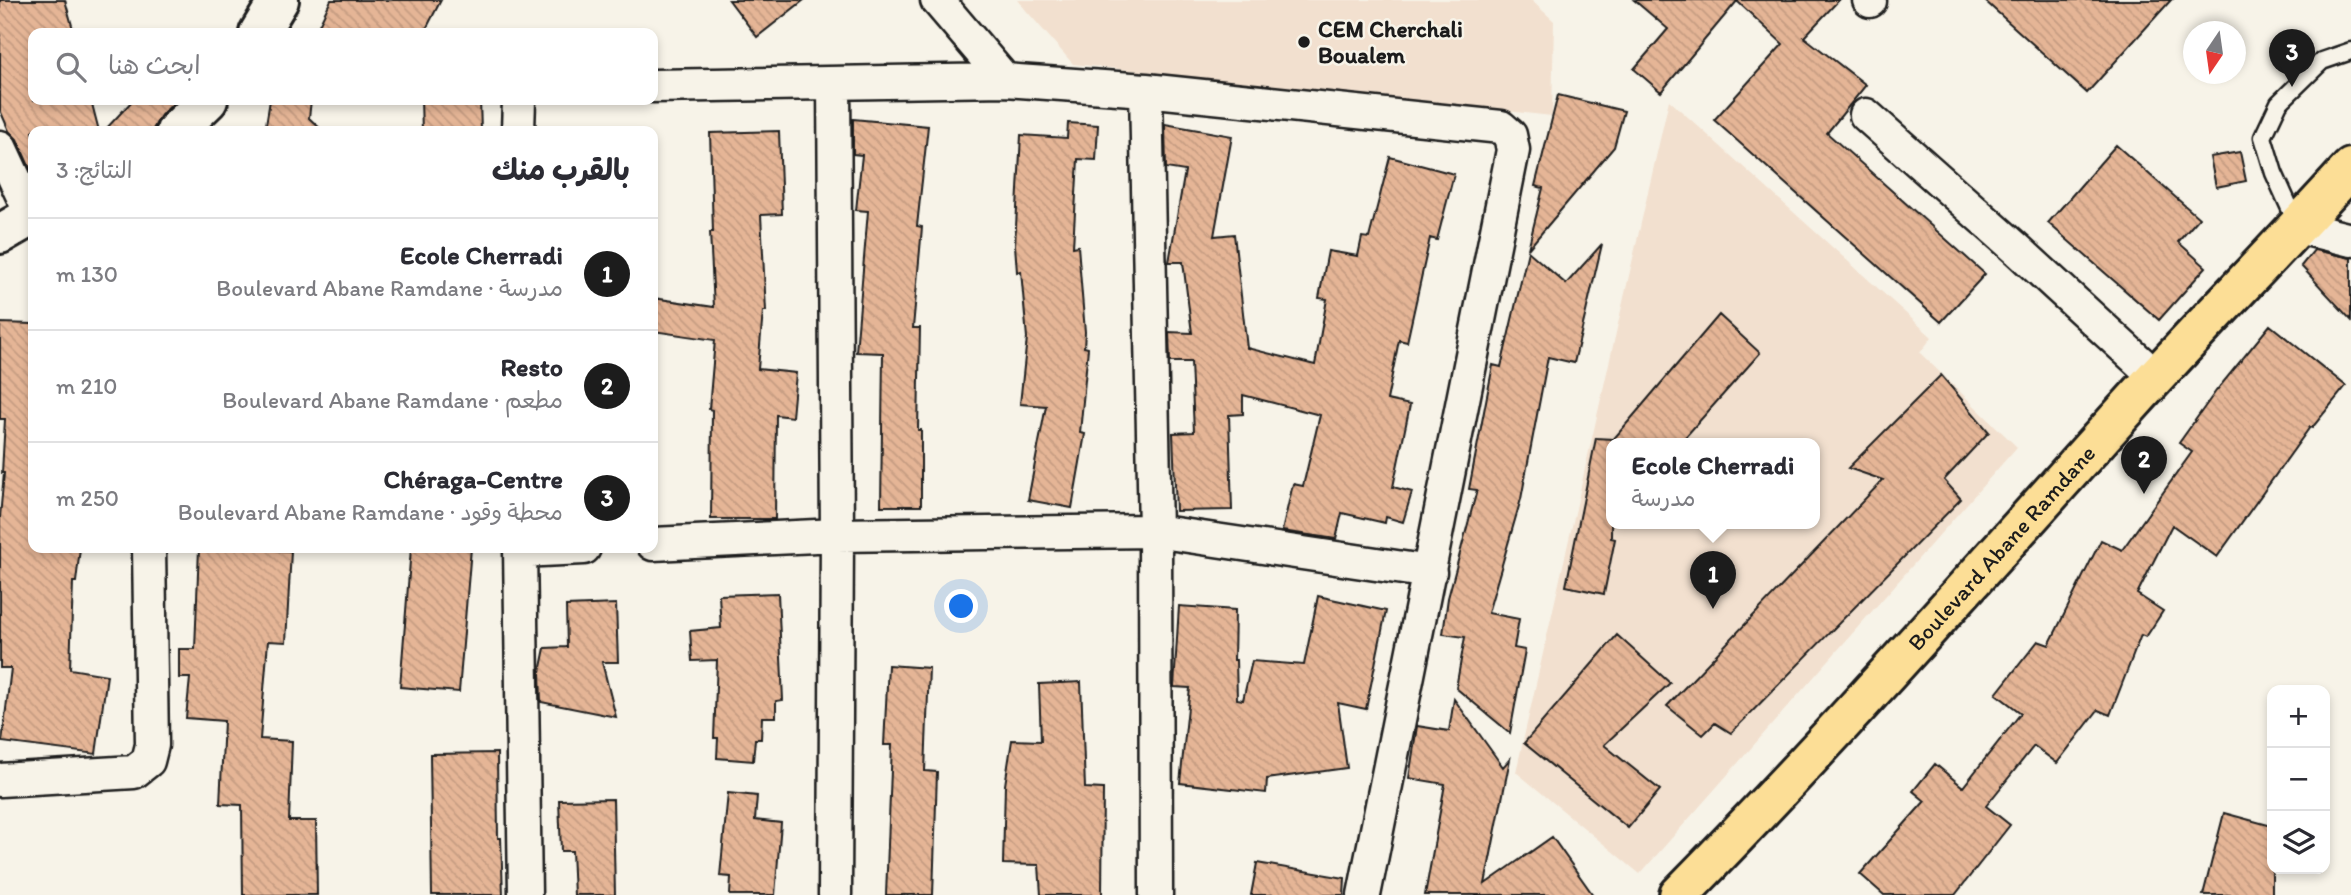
<!DOCTYPE html>
<html lang="ar">
<head>
<meta charset="utf-8">
<style>
  :root { --surface:#fff; --page:#f2f2f3; --text:#2b2b33; --muted:#7c7c81; --line:#e1e1e2; --accent:#1c1c1c }
  body { margin:0; font-family:Itim,"Playpen Sans Arabic",sans-serif; background:var(--page); color:var(--text); direction:rtl }
  .controls { position:absolute; right:21px; bottom:21px; display:grid; overflow:hidden; border-radius:14px; box-shadow:0 4px 10px #0003 }
  .controls button { width:63px; height:63px; display:grid; place-items:center; padding:0; border:0; border-bottom:2px solid var(--line); background:var(--surface); color:var(--text); font:35px sans-serif }
  .compass { position:absolute; left:2183px; top:21px; width:63px; height:63px; border-radius:50%; background:var(--surface); box-shadow:0 4px 10px #0003; rotate:193deg }
  .you { position:absolute; left:962px; top:607px; width:24px; height:24px; margin:-18px; border:5px solid #fff; border-radius:50%; background:#1a73e8; box-shadow:0 0 0 10px #1a73e833 }
  .badge { display:grid; place-items:center; width:46px; height:46px; border-radius:50%; background:var(--accent); color:#fff; font-size:23px; font-weight:700 }
  .pin { position:absolute; translate:-50% -58px; filter:drop-shadow(0 2px 4px #0008) }
  .pin::after { content:''; position:absolute; top:37px; width:24px; height:21px; background:inherit; clip-path:polygon(0 0,100% 0,50% 100%) }
  .popup { position:absolute; left:1606px; top:438px; width:214px; height:91px; box-sizing:border-box; display:grid; place-content:center; border-radius:14px; background:var(--surface); filter:drop-shadow(0 2px 5px #0005); font-size:23px; white-space:nowrap; color:var(--muted) }
  .popup b { font-size:26px; color:var(--text) }
  .popup::after { content:''; position:absolute; left:50%; top:100%; margin-left:-14px; border:14px solid transparent; border-top-color:var(--surface) }
  .list { margin:0; padding:0; list-style:none }
  h2 { display:flex; justify-content:space-between; align-items:center; height:91px; margin:0; padding:0 28px; font-size:30px }
  h2 small { font-size:23px; font-weight:400; color:var(--muted) }
  .list li { display:grid; grid-template-columns:46px 1fr auto; gap:21px; align-items:center; box-sizing:border-box; height:112px; padding:0 28px; border-top:2px solid var(--line) }
  .list b { display:block; font-size:26px; white-space:nowrap }
  .list p { margin:0; font-size:23px; white-space:nowrap; color:var(--muted) }
  .list em { font-size:23px; font-style:normal; color:var(--muted) }
  .icon { flex:none; width:38px; height:38px; fill:none; stroke:currentColor; stroke-width:2; stroke-linecap:round; stroke-linejoin:round }
  .map { position:relative; flex:none; width:2351px; height:895px; overflow:hidden; direction:ltr }
  .search { position:absolute; background:var(--surface); box-shadow:0 4px 10px #0003; left:28px; top:28px; width:630px; height:77px; display:flex; align-items:center; gap:18px; box-sizing:border-box; padding:0 24px; border-radius:14px; color:var(--muted); font-size:26px }
  .panel { position:absolute; background:var(--surface); box-shadow:0 4px 10px #0003; left:28px; top:126px; width:630px; height:427px; border-radius:14px; direction:rtl }
  .map>svg:first-child { display:block }
  .built { fill:#f2e0cf; fill-rule:evenodd }
  .building { fill:url(#building-back-hatch); stroke:#1c1c1c; stroke-width:2 }
  .lines { fill:none; stroke-linecap:round; stroke-linejoin:round }
  .lane-casing { stroke:#1c1c1c; stroke-width:21 }
  .street-casing { stroke:#1c1c1c; stroke-width:37 }
  .secondary-casing { stroke:#1c1c1c; stroke-width:44 }
  .primary-casing { stroke:#1c1c1c; stroke-width:44 }
  .lane { stroke:#f7f3e8; stroke-width:16 }
  .street { stroke:#f7f3e8; stroke-width:32 }
  .secondary { stroke:#f7f3e8; stroke-width:38 }
  .primary { stroke:#fcde96; stroke-width:38 }
  .poi-dot { fill:#1c1c1c; stroke:#f7f3e8; stroke-width:2.5 }
  .labels { text-anchor:middle; stroke-width:5; stroke-linejoin:round; paint-order:stroke }
  .poi-label { font-size:23px; font-weight:bold; fill:#1c1c1c; stroke:#f7f3e8; text-anchor:start }
  .street-label { font-size:23px; fill:#1c1c1c; stroke:#f7f3e8 }
</style>
</head>
<body>
<div class="map">
<svg width="2351" height="895" viewBox="0 0 2351 895">
  <defs>
    <pattern id="building-back-hatch" width="6" height="6" patternUnits="userSpaceOnUse" patternTransform="scale(1.75)"><rect width="6" height="6" fill="#e5b596"/><path d="M-1 5l2 2M0 0l6 6M5-1l2 2" fill="none" stroke="#c49b81"/></pattern>
  </defs>
  <rect width="100%" height="100%" fill="#f7f3e8"/>
  <filter id="ink" filterUnits="userSpaceOnUse"><feTurbulence type="fractalNoise" baseFrequency=".0143" numOctaves="2"/><feDisplacementMap in="SourceGraphic" scale="14" xChannelSelector="R" yChannelSelector="G"/><feConvolveMatrix kernelMatrix="1 2 1 2 8 2 1 2 1" color-interpolation-filters="sRGB"/></filter>
  <g filter="url(#ink)">
    <path class="built" d="M 1017,0 L 1531,0 L 1554,21 L 1552,116 L 1073,64 Z
      M 1669,100 L 1932,337 L 1920,353 L 2017,447 L 1640,874 L 1516,772 ZM 1612,443 L 1814,443 L 1814,523 L 1612,523 Z"/>
    <path class="building" d="M 0,0 L 65,0 L 74,33 L 33,33 L 33,100 L 91,100 L 99,131 L 33,131 L 33,175 L 17,139 L 9,131 L 0,110 Z
      M 331,0 L 441,0 L 424,33 L 315,33 Z
      M 729,0 L 804,0 L 757,37 Z
      M 1634,0 L 1839,0 L 1804,37 L 1866,85 L 1827,133 L 1985,274 L 1941,322 L 1714,120 L 1783,44 L 1737,1 L 1661,92 L 1634,69 L 1668,29 Z
      M 1984,0 L 2171,0 L 2087,93 Z
      M 1558,95 L 1624,111 L 1614,147 L 1528,249 L 1543,188 L 1535,186 Z
      M 133,100 L 177,100 L 161,115 L 152,131 L 104,131 Z
      M 270,100 L 311,100 L 309,118 L 323,131 L 265,131 Z
      M 421,100 L 480,100 L 481,131 L 422,131 Z
      M 853,119 L 928,126 L 917,226 L 922,227 L 913,328 L 920,328 L 918,430 L 921,430 L 921,506 L 881,506 L 883,353 L 856,352 L 868,211 L 856,210 L 862,155 L 853,154 Z
      M 1068,123 L 1098,125 L 1096,160 L 1078,159 L 1073,247 L 1078,246 L 1085,332 L 1084,347 L 1088,348 L 1080,433 L 1085,434 L 1072,508 L 1028,500 L 1046,406 L 1020,404 L 1027,338 L 1021,271 L 1017,272 L 1015,245 L 1021,135 L 1067,138 Z
      M 1165,124 L 1232,136 L 1214,236 L 1234,234 L 1247,348 L 1315,365 L 1327,299 L 1319,298 L 1328,251 L 1358,256 L 1362,237 L 1369,238 L 1390,157 L 1454,174 L 1437,240 L 1430,238 L 1407,342 L 1399,340 L 1387,400 L 1410,405 L 1393,487 L 1412,492 L 1403,522 L 1386,517 L 1385,523 L 1342,513 L 1336,539 L 1282,531 L 1293,484 L 1303,486 L 1320,415 L 1243,395 L 1243,414 L 1229,415 L 1232,510 L 1176,511 L 1173,433 L 1194,432 L 1191,362 L 1170,362 L 1169,332 L 1192,333 L 1183,262 L 1169,262 L 1185,171 L 1166,168 Z
      M 779,131 L 782,214 L 761,215 L 766,311 L 763,311 L 758,369 L 796,373 L 792,417 L 776,415 L 775,519 L 711,519 L 712,410 L 709,409 L 715,340 L 653,331 L 653,298 L 714,307 L 710,232 L 713,232 L 710,133 Z
      M 2116,145 L 2199,218 L 2178,242 L 2206,267 L 2159,320 L 2048,223 Z
      M 2240,152 L 2246,181 L 2216,187 L 2210,157 Z
      M 1602,244 L 1574,363 L 1548,357 L 1521,499 L 1488,613 L 1519,619 L 1514,648 L 1525,650 L 1510,733 L 1456,688 L 1465,637 L 1443,634 L 1448,598 L 1477,490 L 1469,489 L 1493,365 L 1501,367 L 1528,251 L 1566,284 Z
      M 2314,250 L 2351,258 L 2351,320 L 2301,266 Z
      M 1719,315 L 1760,353 L 1680,443 L 1612,443 L 1611,538 L 1615,539 L 1604,594 L 1566,586 L 1596,438 L 1612,439 L 1612,441 Z
      M 0,323 L 33,324 L 33,548 L 80,548 L 76,582 L 73,582 L 70,669 L 107,675 L 96,754 L 2,742 L 11,668 L 0,668 L 0,517 L 4,473 L 2,473 L 5,419 L 0,419 Z
      M 2270,325 L 2346,386 L 2312,428 L 2310,427 L 2217,557 L 2172,525 L 2137,594 L 2163,611 L 2146,637 L 2141,635 L 2110,715 L 2098,710 L 2057,763 L 2034,746 L 1986,806 L 2010,825 L 1955,895 L 1884,895 L 1860,874 L 1925,801 L 1913,791 L 1935,764 L 1963,787 L 2021,713 L 1996,694 L 2038,641 L 2049,645 L 2101,540 L 2122,550 L 2192,452 L 2179,443 L 2216,391 Z
      M 1941,375 L 1989,432 L 1944,480 L 1961,499 L 1731,733 L 1715,723 L 1703,735 L 1667,706 L 1883,480 L 1848,468 Z
      M 199,548 L 272,548 L 272,550 L 291,551 L 286,642 L 268,641 L 260,739 L 292,741 L 289,821 L 316,821 L 317,895 L 243,895 L 242,805 L 220,804 L 224,721 L 186,718 L 190,678 L 179,678 L 179,649 L 195,649 Z
      M 411,548 L 471,548 L 459,692 L 400,687 Z
      M 778,593 L 783,700 L 776,701 L 776,717 L 762,717 L 761,739 L 755,739 L 753,761 L 717,758 L 718,738 L 714,738 L 717,660 L 692,661 L 690,631 L 721,628 L 719,595 Z
      M 1318,596 L 1386,611 L 1366,709 L 1338,703 L 1347,768 L 1267,779 L 1266,793 L 1180,783 L 1190,688 L 1174,687 L 1179,606 L 1235,610 L 1234,660 L 1236,660 L 1237,699 L 1243,700 L 1252,661 L 1304,665 Z
      M 616,604 L 618,662 L 602,662 L 616,717 L 541,702 L 540,672 L 545,648 L 567,647 L 566,606 Z
      M 1617,635 L 1670,683 L 1604,745 L 1660,790 L 1628,828 L 1524,743 Z
      M 888,665 L 929,668 L 925,771 L 937,772 L 933,895 L 886,895 L 892,745 L 884,745 Z
      M 1081,682 L 1085,788 L 1103,789 L 1102,895 L 1041,895 L 1039,865 L 1003,864 L 1005,785 L 1012,740 L 1041,741 L 1039,684 Z
      M 1454,699 L 1503,767 L 1510,759 L 1485,884 L 1552,837 L 1593,895 L 1425,895 L 1445,784 L 1409,778 L 1417,726 L 1449,731 Z
      M 497,753 L 498,838 L 501,838 L 503,895 L 432,895 L 430,754 Z
      M 728,793 L 757,796 L 755,820 L 781,823 L 775,895 L 730,895 L 731,877 L 720,876 Z
      M 613,799 L 615,895 L 574,895 L 572,851 L 561,851 L 559,800 Z
      M 2224,813 L 2272,826 L 2272,895 L 2203,895 Z
      M 1257,863 L 1345,878 L 1344,895 L 1251,895 Z"/>
    <g class="lines">
      <defs>
        <path id="lane" d="M 2297,224 L 2274,173 L 2263,137 L 2279,103 L 2322,61 L 2351,51"/>
        <path id="street" d="M 937,0 L 1005,80
          M 1869,0 L 1870,1
          M 834,83 L 837,535 L 835,895
          M 653,86 L 1005,80 L 1146,90 L 1501,127 L 1510,135 L 1513,150 L 1364,895
          M 1146,90 L 1155,531 L 1156,895
          M 1866,115 L 2018,250 L 2156,377
          M 518,131 L 519,100
          M 0,147 L 32,216
          M 2298,227 L 2351,240
          M 653,544 L 837,535 L 1155,531 L 1430,572
          M 520,548 L 525,895
          M 520,551 L 584,548
          M 0,780 L 134,772 L 148,761 L 152,745 L 149,548"/>
        <path id="secondary" d="M 259,33 L 279,0
          M 176,131 L 208,100
          M 0,234 L 33,215"/>
        <g id="primary">
          <path id="s1" d="M 1679,895 C 1835,736 1982,569 2131,404 C 2203,324 2279,248 2351,168"/>
        </g>
      </defs>
      <use href="#lane" class="lane-casing"/>
      <use href="#street" class="street-casing"/>
      <use href="#secondary" class="secondary-casing"/>
      <use href="#primary" class="primary-casing"/>
      <use href="#lane" class="lane"/>
      <use href="#street" class="street"/>
      <use href="#secondary" class="secondary"/>
      <use href="#primary" class="primary"/>
    </g>
  </g>
  <circle class="poi-dot" cx="1304" cy="42" r="7"/>
  <g class="labels">
    <g class="poi-label">
      <text x="1318" y="37">CEM Cherchali<tspan x="1318" dy="26">Boualem</tspan></text>
    </g>
    <g class="street-label">
      <text dy="8" stroke="none"><textPath href="#s1" startOffset="474">Boulevard Abane Ramdane</textPath></text>
    </g>
  </g>
</svg>
<div class="controls">
<button>+</button>
<button>−</button>
<button><svg class="icon" aria-label="layers" viewBox="0 0 24 24"><path d="M12 4l9 5-9 5-9-5zM3 14l9 5 9-5"/></svg></button>
</div>
<svg class="compass" viewBox="-18 -18 36 36"><path d="M0-13l5 13h-10z" fill="#e53935"/><path d="M0 13l5-13h-10z" fill="#7c7c81"/></svg>
<div class="you"></div>
<div class="pin badge" style="left:1713px;top:609px">1</div>
<div class="popup"><b>Ecole Cherradi</b>مدرسة</div>
<div class="pin badge" style="left:2144px;top:494px">2</div>
<div class="pin badge" style="left:2292px;top:87px">3</div>
<div class="search"><svg class="icon" aria-label="search" viewBox="0 0 24 24"><circle cx="10" cy="10" r="6"/><path d="M15 15l6 6"/></svg>ابحث هنا</div>
<section class="panel">
<h2>بالقرب منك<small>النتائج: 3</small></h2>
<ul class="list">
<li><span class="badge">1</span><div><b>Ecole Cherradi</b><p>مدرسة · Boulevard Abane Ramdane</p></div><em>130 m</em></li>
<li><span class="badge">2</span><div><b>Resto</b><p>مطعم · Boulevard Abane Ramdane</p></div><em>210 m</em></li>
<li><span class="badge">3</span><div><b>Chéraga-Centre</b><p>محطة وقود · Boulevard Abane Ramdane</p></div><em>250 m</em></li>
</ul>
</section>
</div>
</body>
</html>
